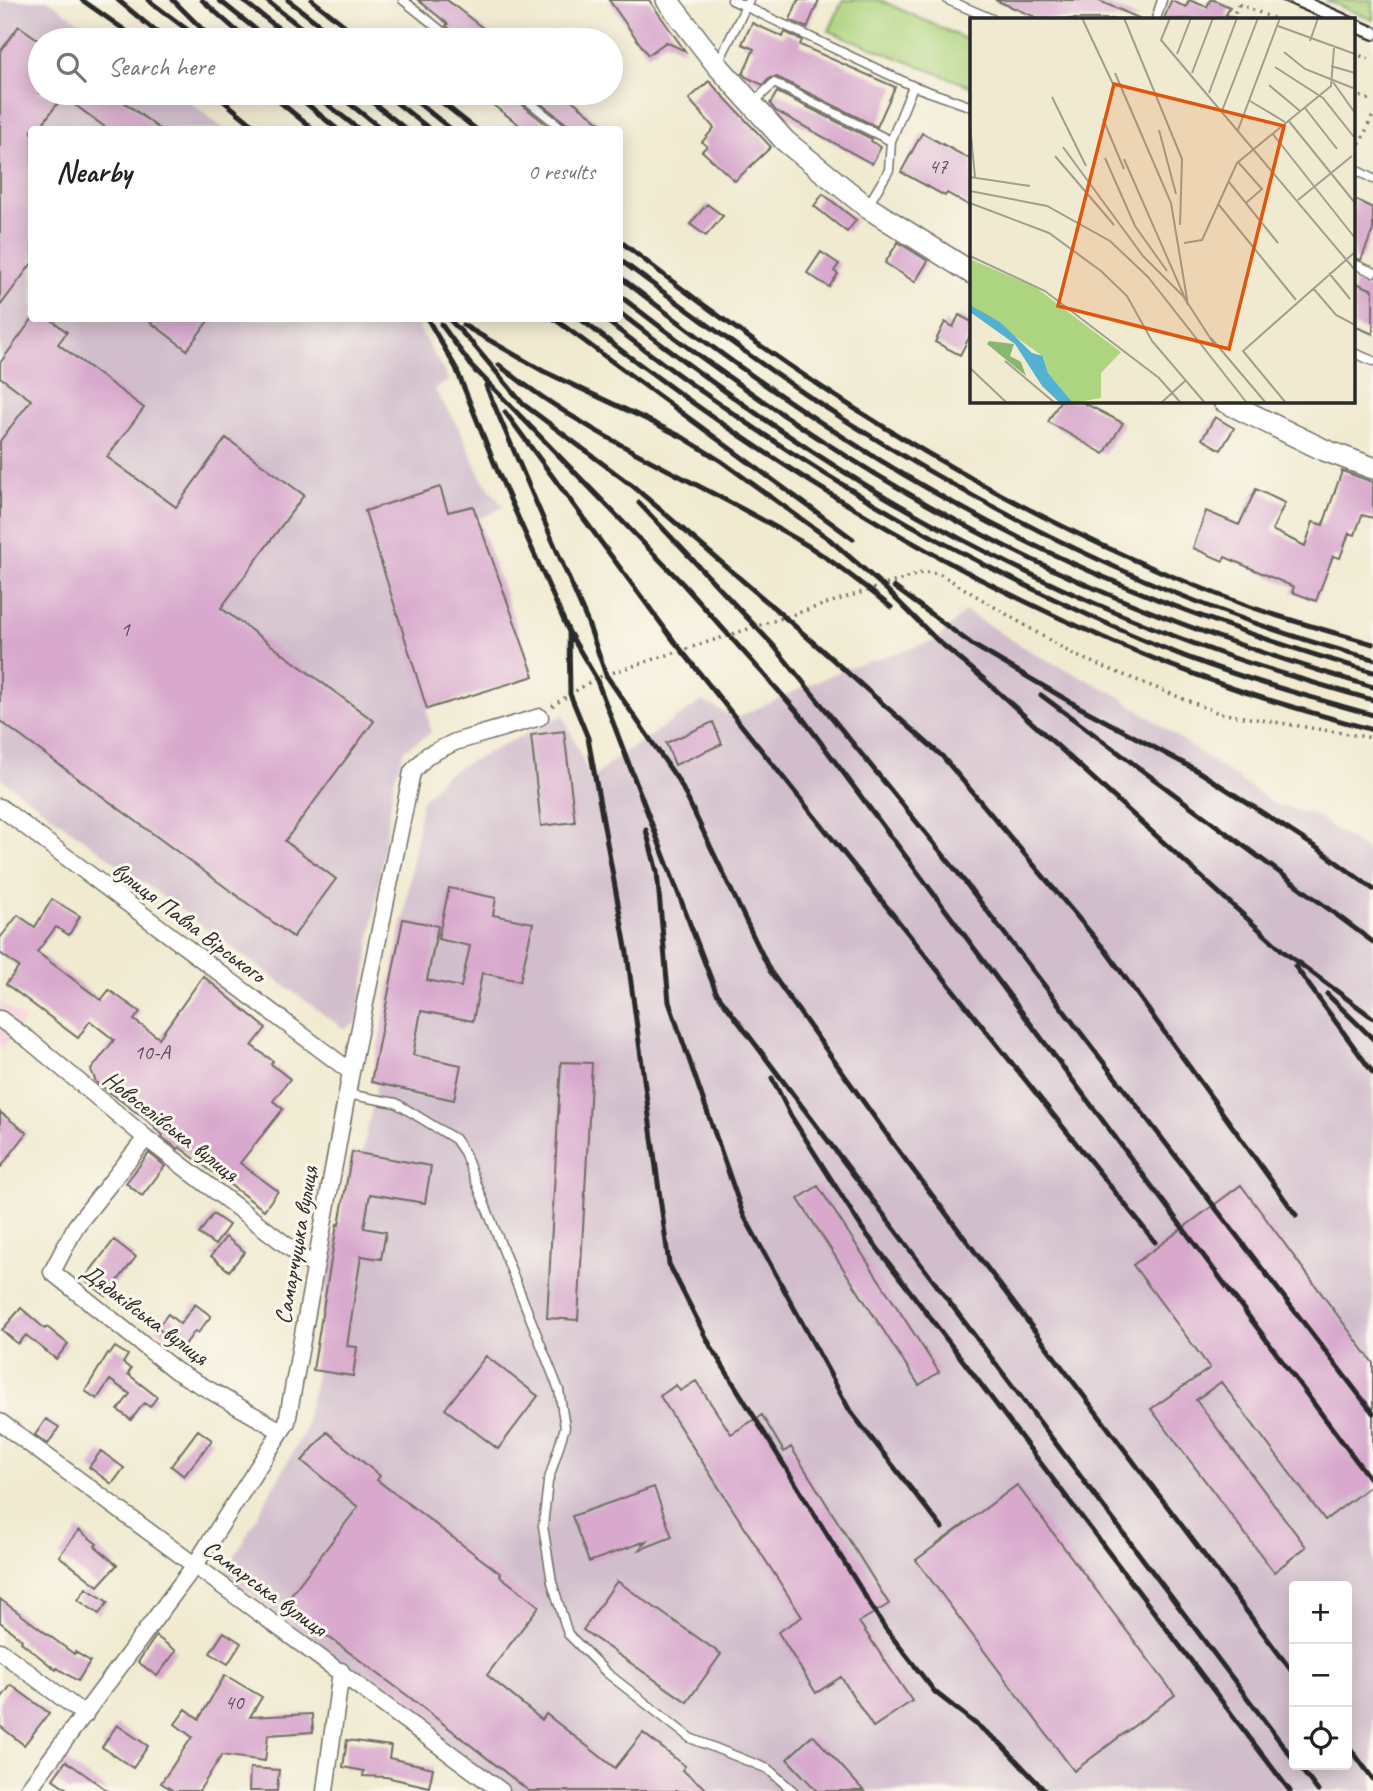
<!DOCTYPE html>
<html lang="en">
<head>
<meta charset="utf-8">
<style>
  :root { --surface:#fff; --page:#f2f2f2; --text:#222; --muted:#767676; --line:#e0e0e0 }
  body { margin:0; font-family:Caveat,sans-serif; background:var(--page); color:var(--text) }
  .controls { position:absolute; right:21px; bottom:21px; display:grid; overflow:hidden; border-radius:7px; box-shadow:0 4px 18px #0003 }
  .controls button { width:63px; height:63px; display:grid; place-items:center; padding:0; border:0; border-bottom:2px solid var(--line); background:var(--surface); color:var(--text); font:35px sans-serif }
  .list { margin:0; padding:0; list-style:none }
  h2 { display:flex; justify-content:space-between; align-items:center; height:91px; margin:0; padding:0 28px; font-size:30px }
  h2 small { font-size:23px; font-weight:400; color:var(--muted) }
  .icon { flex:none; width:38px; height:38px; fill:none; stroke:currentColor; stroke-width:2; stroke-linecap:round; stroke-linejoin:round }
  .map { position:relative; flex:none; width:1373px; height:1791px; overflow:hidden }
  .search { position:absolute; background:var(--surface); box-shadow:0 4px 18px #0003; left:28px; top:28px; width:595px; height:77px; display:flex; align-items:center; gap:18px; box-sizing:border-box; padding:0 24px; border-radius:38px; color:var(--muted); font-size:26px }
  .panel { position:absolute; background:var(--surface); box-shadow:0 4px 18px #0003; left:28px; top:126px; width:595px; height:196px; border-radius:7px }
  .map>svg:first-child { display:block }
  .built { fill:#f5cfdb }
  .industrial { fill:#d1bdcc; fill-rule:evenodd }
  .green { fill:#add47f; stroke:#6c8055; stroke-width:2 }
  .building { fill:#d8a9cd }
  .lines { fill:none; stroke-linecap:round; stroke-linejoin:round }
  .service-casing { stroke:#706e65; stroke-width:11 }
  .pedestrian-casing { stroke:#706e65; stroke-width:16 }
  .minor-casing { stroke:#706e65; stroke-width:19 }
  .tertiary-casing { stroke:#706e65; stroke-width:24 }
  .path { stroke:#706e65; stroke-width:3.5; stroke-dasharray:2 5; stroke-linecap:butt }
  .service { stroke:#fff; stroke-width:8 }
  .pedestrian { stroke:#fff; stroke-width:12 }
  .minor { stroke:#fff; stroke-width:16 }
  .tertiary { stroke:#fff; stroke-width:21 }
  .tram { stroke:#2b2b2b; stroke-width:2 }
  .rail { stroke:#2b2b2b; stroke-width:5 }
  .labels { text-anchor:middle; stroke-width:6; stroke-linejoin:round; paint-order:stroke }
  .number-label { font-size:21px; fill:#564a54 }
  .street-label { font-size:24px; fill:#2b2b2b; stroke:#fbf7ec }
  .inset-road { fill:none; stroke:#a19e8e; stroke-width:2 }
  .view { fill:#df570e; fill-opacity:0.15; stroke:#df570e; stroke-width:3.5 }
  .inset-edge { fill:none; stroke:#2b2b2b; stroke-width:3.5 }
</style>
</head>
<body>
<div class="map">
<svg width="1373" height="1791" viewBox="0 0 1373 1791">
  <rect width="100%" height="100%" fill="#fbf7ec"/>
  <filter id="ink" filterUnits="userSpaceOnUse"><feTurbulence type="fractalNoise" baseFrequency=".0143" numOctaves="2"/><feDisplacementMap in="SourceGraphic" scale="14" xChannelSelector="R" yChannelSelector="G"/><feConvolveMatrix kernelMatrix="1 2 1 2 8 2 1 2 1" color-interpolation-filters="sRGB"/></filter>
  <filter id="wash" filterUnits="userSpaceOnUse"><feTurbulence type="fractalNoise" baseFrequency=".00686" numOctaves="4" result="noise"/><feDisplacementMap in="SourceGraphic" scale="28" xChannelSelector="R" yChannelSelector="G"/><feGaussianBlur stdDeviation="1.57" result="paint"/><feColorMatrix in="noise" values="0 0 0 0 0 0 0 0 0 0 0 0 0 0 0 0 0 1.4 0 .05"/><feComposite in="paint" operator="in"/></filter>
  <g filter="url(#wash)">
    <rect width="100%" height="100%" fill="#f0ead0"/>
    <path class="built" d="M 0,1001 L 25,1020 L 0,1050 Z"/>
    <path class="industrial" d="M 0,0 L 48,0 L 106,40 L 40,40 L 40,93 L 178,93 L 224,129 L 32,130 L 32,318 L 414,319 L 449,381 L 434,389 L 459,428 L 482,479 L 504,507 L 478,519 L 534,676 L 427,709 L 431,733 L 404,750 L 394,781 L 358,1022 L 344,1029 L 0,778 Z
      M 965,611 L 1035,654 L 1114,693 L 1276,805 L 1312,814 L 1373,855 L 1373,1791 L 508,1791 L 225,1574 L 304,1432 L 384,1048 L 422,801 L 444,775 L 563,715 L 591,779 L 625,752 L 702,701 L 736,718 L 844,669 L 937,640 ZM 1294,1586 L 1347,1586 L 1347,1765 L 1294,1765 Z"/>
    <path class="green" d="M 843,0 L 880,0 L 972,42 L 972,87 L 829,31 Z
      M 1325,0 L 1373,0 L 1373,20 Z"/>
    <g id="blocks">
      <path class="building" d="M 418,0 L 447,0 L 498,40 L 459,40 L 458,35 L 446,26 L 448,24 Z
        M 609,0 L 649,0 L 685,51 L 666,42 L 648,55 Z
        M 798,0 L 819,0 L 807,28 L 790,20 Z
        M 995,0 L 1097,0 L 1141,19 L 1040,19 Z
        M 1189,0 L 1207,7 L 1210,0 L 1214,0 L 1230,7 L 1226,15 L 1237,19 L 1164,19 L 1171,1 L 1186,7 Z
        M 752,23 L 783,37 L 785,32 L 802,40 L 800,45 L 895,87 L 877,127 L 777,77 L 770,78 L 763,85 L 746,77 L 743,74 L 754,49 L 742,44 Z
        M 19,26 L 40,41 L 40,93 L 112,93 L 161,130 L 109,130 L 63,96 L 38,130 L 32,130 L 32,263 L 0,306 L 0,52 Z
        M 709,81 L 771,147 L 735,181 L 702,151 L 707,146 L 702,142 L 714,128 L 689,99 Z
        M 777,92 L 872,139 L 871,141 L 881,147 L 872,164 L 776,111 L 770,104 Z
        M 501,93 L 512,93 L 514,98 L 553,130 L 526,130 L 492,104 Z
        M 528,93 L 563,93 L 609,130 L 570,130 L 568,125 Z
        M 922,133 L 972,160 L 972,207 L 947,193 L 945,196 L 901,172 Z
        M 823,194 L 856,220 L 847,232 L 814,206 Z
        M 1354,199 L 1373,208 L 1373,230 L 1361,260 L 1354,258 Z
        M 707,204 L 723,216 L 706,236 L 690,224 Z
        M 898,242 L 928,261 L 915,282 L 885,263 Z
        M 821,252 L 839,264 L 834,271 L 838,274 L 829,287 L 807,273 Z
        M 1354,282 L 1373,290 L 1373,334 L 1354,326 Z
        M 959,315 L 972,322 L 972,332 L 960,355 L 935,342 L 945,322 L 953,327 Z
        M 33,318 L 49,318 L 67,332 L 58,344 L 144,408 L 107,457 L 176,507 L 226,438 L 304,495 L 221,608 L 374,721 L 285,841 L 336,879 L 293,937 L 0,721 L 0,441 L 31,400 L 0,377 L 0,363 Z
        M 145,318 L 210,318 L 187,350 Z
        M 1060,401 L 1080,401 L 1123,423 L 1104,454 L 1048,422 Z
        M 1215,417 L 1234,428 L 1221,450 L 1202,439 Z
        M 1342,471 L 1373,482 L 1373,518 L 1362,515 L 1355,535 L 1349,533 L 1340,558 L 1333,556 L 1316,601 L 1292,592 L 1294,587 L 1225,557 L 1223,561 L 1193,548 L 1206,511 L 1239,525 L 1256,489 L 1285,503 L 1272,530 L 1305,546 L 1313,522 L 1323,525 Z
        M 440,487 L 448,512 L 473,506 L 534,676 L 427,709 L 365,511 Z
        M 713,722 L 722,744 L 675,765 L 666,743 Z
        M 564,731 L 575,822 L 541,826 L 531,735 Z
        M 449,888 L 496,898 L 493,915 L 533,923 L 520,981 L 482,973 L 473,1021 L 421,1011 L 413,1055 L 461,1065 L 454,1100 L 371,1082 L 403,919 L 438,926 L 427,980 L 461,987 L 470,946 L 438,939 Z
        M 52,899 L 80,916 L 69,935 L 56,927 L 37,952 L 101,1000 L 109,990 L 140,1012 L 134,1020 L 159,1038 L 203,976 L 266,1028 L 252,1046 L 273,1061 L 271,1064 L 290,1079 L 273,1101 L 283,1109 L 240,1163 L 278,1191 L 264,1210 L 179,1147 L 178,1149 L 162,1137 L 163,1135 L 155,1129 L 156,1127 L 96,1082 L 91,1070 L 114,1040 L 90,1021 L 78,1038 L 6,984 L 19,967 L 0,953 L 0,938 L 18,915 L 35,927 Z
        M 561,1062 L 592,1063 L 578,1320 L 547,1318 Z
        M 0,1112 L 27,1133 L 0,1168 Z
        M 352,1152 L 431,1166 L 425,1203 L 370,1194 L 364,1228 L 386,1232 L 381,1259 L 361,1256 L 347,1346 L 357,1347 L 353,1376 L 313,1370 L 337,1224 L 339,1225 Z
        M 149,1153 L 165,1166 L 142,1196 L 126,1183 Z
        M 1241,1185 L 1373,1363 L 1373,1484 L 1325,1520 L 1221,1382 L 1196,1400 L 1306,1547 L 1274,1572 L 1151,1409 L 1210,1368 L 1133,1265 Z
        M 818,1186 L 939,1372 L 919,1385 L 798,1199 Z
        M 213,1214 L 229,1225 L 215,1245 L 199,1234 Z
        M 226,1237 L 245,1252 L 229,1271 L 211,1256 Z
        M 114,1240 L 136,1257 L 106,1296 L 84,1279 Z
        M 195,1304 L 211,1316 L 198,1333 L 195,1331 L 183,1347 L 157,1328 L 168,1314 L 180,1324 Z
        M 21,1308 L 45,1329 L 47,1327 L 68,1344 L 56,1359 L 26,1335 L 18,1344 L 2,1330 Z
        M 115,1347 L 128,1355 L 123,1363 L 131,1369 L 128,1374 L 157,1397 L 150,1407 L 144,1403 L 131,1420 L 118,1410 L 130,1394 L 110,1380 L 97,1399 L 85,1391 L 108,1353 L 110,1354 Z
        M 486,1356 L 538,1396 L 498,1449 L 445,1409 Z
        M 696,1381 L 731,1434 L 762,1415 L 784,1452 L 791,1447 L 889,1604 L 859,1622 L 912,1701 L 873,1727 L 841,1677 L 816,1693 L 778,1632 L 802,1617 L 660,1396 L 676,1385 L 680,1391 Z
        M 46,1419 L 59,1427 L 48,1444 L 35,1435 Z
        M 198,1430 L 212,1440 L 184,1476 L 171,1466 Z
        M 327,1432 L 380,1476 L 377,1480 L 501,1574 L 500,1576 L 539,1606 L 487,1675 L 542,1720 L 546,1714 L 615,1768 L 643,1733 L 685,1766 L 682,1770 L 709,1791 L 529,1791 L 408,1696 L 284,1604 L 358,1507 L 302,1461 Z
        M 101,1451 L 124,1468 L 112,1484 L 89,1467 Z
        M 1017,1485 L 1175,1695 L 1074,1771 L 916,1560 Z
        M 654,1487 L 672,1537 L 639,1550 L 646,1541 L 589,1562 L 572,1516 Z
        M 79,1530 L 97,1544 L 95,1546 L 117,1565 L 98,1586 L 59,1556 Z
        M 617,1581 L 721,1654 L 687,1702 L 583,1630 Z
        M 86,1588 L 108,1602 L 99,1614 L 78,1600 Z
        M 0,1599 L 74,1654 L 75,1652 L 90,1661 L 78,1681 L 57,1668 L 56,1670 L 21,1642 L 22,1640 L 0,1622 Z
        M 224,1632 L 241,1643 L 228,1664 L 210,1653 Z
        M 156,1636 L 176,1651 L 157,1676 L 138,1662 Z
        M 225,1675 L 262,1697 L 250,1717 L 312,1714 L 313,1732 L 268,1735 L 265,1761 L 222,1755 L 199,1791 L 174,1791 L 161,1783 L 192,1737 L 175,1724 L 186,1709 L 199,1719 Z
        M 11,1685 L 49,1713 L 24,1745 L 0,1726 L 0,1700 Z
        M 117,1725 L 148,1746 L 133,1768 L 102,1747 Z
        M 813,1735 L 864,1791 L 817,1791 L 787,1759 Z
        M 347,1740 L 391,1746 L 389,1758 L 433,1768 L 429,1787 L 386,1777 L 363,1776 L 364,1771 L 343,1767 Z
        M 66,1761 L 108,1791 L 70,1791 L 53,1779 Z
        M 250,1768 L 279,1770 L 277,1791 L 249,1791 Z"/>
    </g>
  </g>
  <g filter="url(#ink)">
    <use href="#blocks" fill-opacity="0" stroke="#706e65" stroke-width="2"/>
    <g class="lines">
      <defs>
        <path id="service" d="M 403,0 L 453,40
          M 732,0 L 913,86
          M 948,0 L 992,19
          M 1156,19 L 1162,0
          M 718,63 L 749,0
          M 518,93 L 564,130
          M 754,102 L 774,83 L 891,141
          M 1354,169 L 1373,179
          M 867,207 L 889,170 L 891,141 L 913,86 L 972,107
          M 1354,264 L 1373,272
          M 1354,353 L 1373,361
          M 347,1094 L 396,1103 L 455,1139 L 464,1152 L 559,1390 L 565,1427 L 548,1482 L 543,1526 L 552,1582 L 568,1634 L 607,1673 L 690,1738 L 768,1769 L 793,1791"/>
        <path id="pedestrian" d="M 1297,0 L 1341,19
          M 1354,25 L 1373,33"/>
        <path id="minor" d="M 0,807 L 351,1072
          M 0,1019 L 29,1040 L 146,1138 L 315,1267
          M 146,1138 L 76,1226 L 52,1272 L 176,1371 L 281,1431
          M 0,1422 L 501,1791
          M 0,1651 L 85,1715
          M 27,1791 L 195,1565 L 287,1422 L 351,1072 L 412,772 L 428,755 L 455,742 L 540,717
          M 325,1791 L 341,1671"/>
        <path id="tertiary" d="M 667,0 L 717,65 L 785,141 L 867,207 L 972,273
          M 1224,401 L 1324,450 L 1373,468"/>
      </defs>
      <use href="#service" class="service-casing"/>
      <use href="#pedestrian" class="pedestrian-casing"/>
      <use href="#minor" class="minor-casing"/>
      <use href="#tertiary" class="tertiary-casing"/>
      <path class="path" d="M 1239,4 L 1275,19
        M 1232,19 L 1240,0
        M 1354,53 L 1373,61
        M 1354,94 L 1373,101
        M 1354,157 L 1373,115
        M 552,706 L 596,678 L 925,572 L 940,574 L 1074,655 L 1219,713 L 1373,738"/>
      <use href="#service" class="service"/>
      <use href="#pedestrian" class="pedestrian"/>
      <use href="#minor" class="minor"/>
      <use href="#tertiary" class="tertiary"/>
      <path class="tram" d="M 1280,0 L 1324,19
        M 1314,0 L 1373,26
        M 1354,32 L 1373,40"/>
      <path class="rail" d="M 82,0 L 139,40
        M 118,0 L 166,40
        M 148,0 L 201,40
        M 173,0 L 213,40
        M 202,0 L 247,40
        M 219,0 L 269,40
        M 242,0 L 294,40
        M 266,0 L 317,40
        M 288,0 L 339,40
        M 312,0 L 363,40
        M 214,93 L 259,130
        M 269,93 L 314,130
        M 294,93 L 338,130
        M 313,93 L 360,130
        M 336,93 L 383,130
        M 361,93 L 407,130
        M 384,93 L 431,130
        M 406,93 L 452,130
        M 430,93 L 477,130
        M 620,241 C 811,392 1021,524 1251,607 C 1291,621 1332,632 1373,644
        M 620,260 C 695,315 769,372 848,422 C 1011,525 1186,611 1373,659
        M 620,277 C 753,381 893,478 1046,551 C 1151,601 1261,640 1373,672
        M 620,296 C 768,411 929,518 1103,592 C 1191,630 1281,660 1373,687
        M 620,313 C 700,374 781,434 867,486 C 982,555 1105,613 1231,657 C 1278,673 1325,686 1373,700
        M 427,318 L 456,368 L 497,470 L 569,632 L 596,678 L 716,992 L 1294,1760
        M 448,318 L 472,343 L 523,404 L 634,487 L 772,606 L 942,756 L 1106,951 L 1296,1215
        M 553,318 L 853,539
        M 579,318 C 774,471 987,601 1221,684 C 1271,702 1322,716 1373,730
        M 603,318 C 744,428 894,524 1056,600 C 1111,626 1168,652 1226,671 C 1275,688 1324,701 1373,715
        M 441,324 L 476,372
        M 463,325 L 543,371 L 650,421 L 684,438 L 721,461 L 829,539 L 882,585 L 937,640 L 985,680 L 1284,952 L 1373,1018
        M 470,364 L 683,584 L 801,716 L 1373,1483
        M 499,365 C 590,439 700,482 800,541 C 832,560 862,584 891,607
        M 486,386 L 588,623 L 606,675 L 680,783 L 770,971 L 895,1146 L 1294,1674
        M 505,412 L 674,641 L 1155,1242
        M 639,503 L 773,645 L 958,873 L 1373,1413
        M 894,587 L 973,645 L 1079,707 L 1198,771 L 1320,850 L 1373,889
        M 569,634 L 570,694 L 588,738 L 627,953 L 669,1264 L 711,1347 L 885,1628 L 935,1692 L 1000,1743 L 1045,1791
        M 1041,695 L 1373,942
        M 646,830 L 657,872 L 669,1002 L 743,1214 L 850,1411 L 942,1528
        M 1295,966 L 1373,1073
        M 1327,994 L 1373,1039
        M 772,1078 L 791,1116 L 862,1228 L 1290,1791
        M 1347,1744 L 1373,1779
        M 1298,1765 L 1318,1791"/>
    </g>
  </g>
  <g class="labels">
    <g class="number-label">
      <text x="938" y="173">47</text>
      <text x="125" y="636">1</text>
      <text x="152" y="1059">10-А</text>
      <text x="234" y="1709">40</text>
    </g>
    <g class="street-label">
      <text transform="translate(189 922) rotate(37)" y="8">вулиця Павла Вірського</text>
      <text transform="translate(171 1126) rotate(38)" y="8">Новоселівська вулиця</text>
      <text transform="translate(296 1245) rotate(-80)" y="8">Самарчуцька вулиця</text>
      <text transform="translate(145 1314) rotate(37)" y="8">Дядьківська вулиця</text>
      <text transform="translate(265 1588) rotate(36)" y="8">Самарська вулиця</text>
    </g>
  </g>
  <g transform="translate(970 18)">
    <rect width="385" height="385" fill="#f0ead0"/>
    <path d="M 0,241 L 65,269 L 151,334 L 131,355 L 131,380 L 103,385 L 78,355 L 74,339 L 0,287 Z" fill="#add47f"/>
    <path d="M 19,323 L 44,326 L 40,338 L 51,344 L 56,358 L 17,326 Z" fill="#8ab66e"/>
    <path d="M 0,287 L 30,304 L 62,335 L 73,338 L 78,355 L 103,385 L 90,385 L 72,368 L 45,326 L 0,294 Z" fill="#52b2d0"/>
    <path class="inset-road" d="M 112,0 L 143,66M 154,0 L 212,141 L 210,207M 200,0 L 191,22 L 385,252M 308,8 L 385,36M 340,23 L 348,0M 314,34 L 335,51 L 383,70M 207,36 L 221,0M 361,48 L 385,55M 305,49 L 353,80 L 384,119M 145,55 L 201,185 L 218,287 L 154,141M 222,55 L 243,0M 363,64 L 385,95M 299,67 L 330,93M 239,75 L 267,0M 82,79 L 116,148M 280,83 L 315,104M 335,90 L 367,131M 252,93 L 288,0M 133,101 L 154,151M 318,102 L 385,185M 0,107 L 5,159M 189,112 L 206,176M 268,112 L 310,0M 302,115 L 385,220M 93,129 L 173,238 L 213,278 L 246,329M 85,138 L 144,207M 135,140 L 165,208 L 197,253M 268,144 L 292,171 L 276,185M 0,159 L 60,168M 259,164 L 308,225M 0,173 L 77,188 L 140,223 L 178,259 L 277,385M 328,182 L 382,138M 0,185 L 79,215 L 131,253 L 157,278 L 182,323 L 235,385M 249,187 L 326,282M 214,225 L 232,222 L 267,145 L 361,68 L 364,30M 0,238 L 75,273 L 189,360 L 211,385M 359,255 L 380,281M 343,270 L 366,297 L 385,307M 241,320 L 296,385M 35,343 L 85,385M 0,350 L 37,385M 191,385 L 215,363M 316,385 L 273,333 L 385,234"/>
    <path class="view" d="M 144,66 L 314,108 L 259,331 L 88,288 Z"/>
    <rect width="385" height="385" class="inset-edge"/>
  </g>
</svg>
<div class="controls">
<button>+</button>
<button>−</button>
<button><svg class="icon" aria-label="locate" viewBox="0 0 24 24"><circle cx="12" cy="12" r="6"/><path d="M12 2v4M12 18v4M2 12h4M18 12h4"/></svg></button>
</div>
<div class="search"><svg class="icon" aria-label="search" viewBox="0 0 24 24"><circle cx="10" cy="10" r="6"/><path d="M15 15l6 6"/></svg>Search here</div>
<section class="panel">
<h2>Nearby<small>0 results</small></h2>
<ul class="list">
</ul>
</section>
</div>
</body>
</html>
